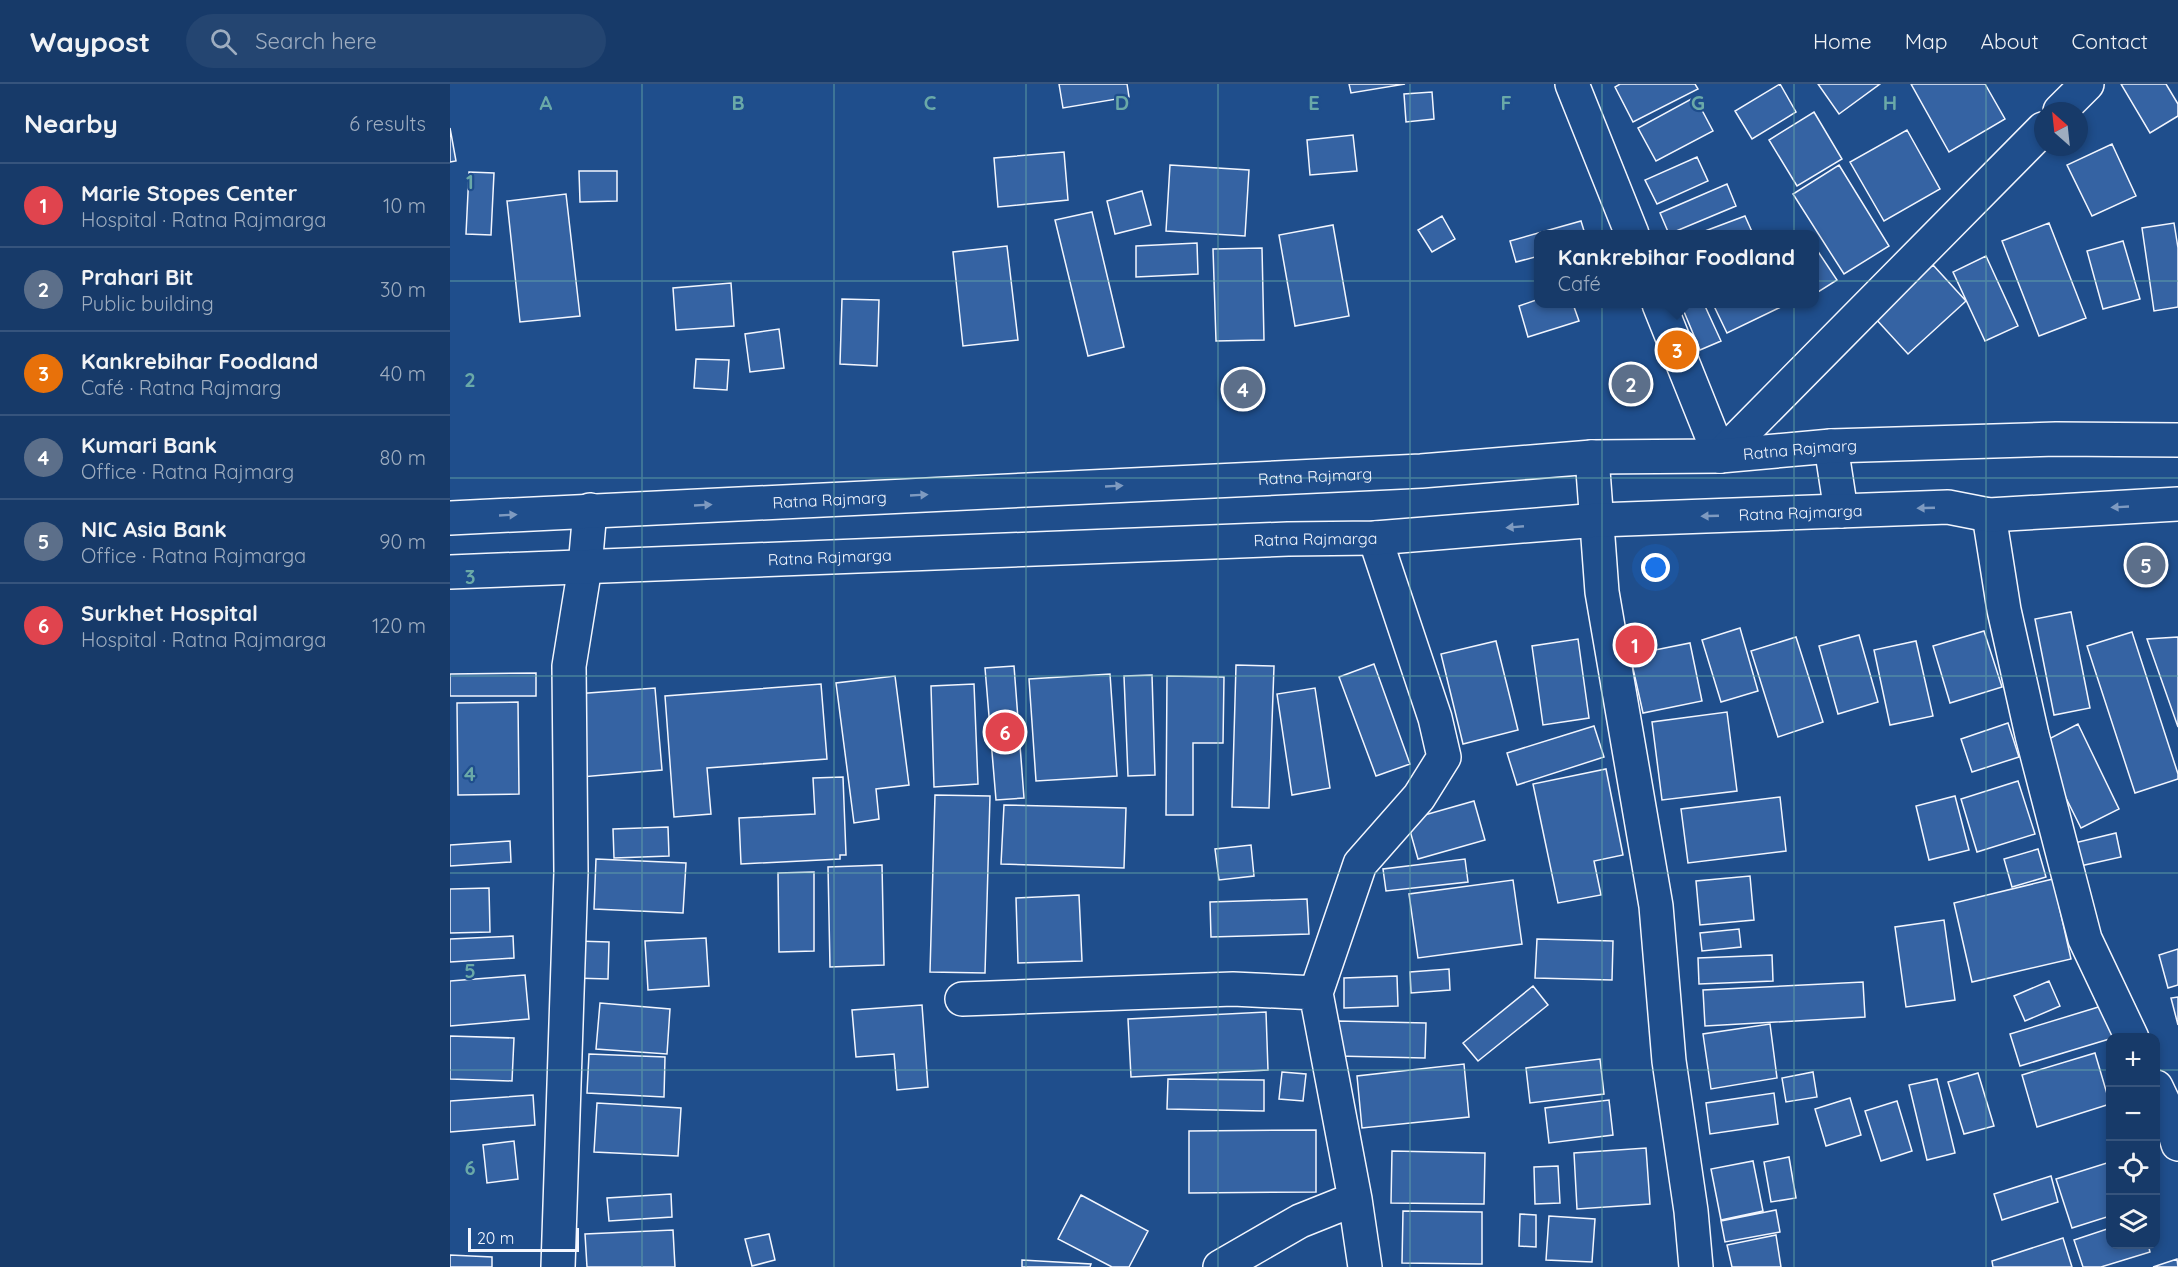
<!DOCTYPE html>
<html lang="en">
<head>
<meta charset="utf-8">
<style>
  :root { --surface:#173a69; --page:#244571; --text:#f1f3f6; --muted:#9eadc0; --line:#36547d; --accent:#8c9099 }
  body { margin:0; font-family:Quicksand,sans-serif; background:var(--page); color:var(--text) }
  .controls { position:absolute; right:18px; bottom:18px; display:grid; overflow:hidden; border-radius:12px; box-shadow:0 3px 9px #0003 }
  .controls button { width:54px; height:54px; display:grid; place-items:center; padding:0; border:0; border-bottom:2px solid var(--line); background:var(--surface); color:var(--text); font:30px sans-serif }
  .compass { position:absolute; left:1584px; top:18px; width:54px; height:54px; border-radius:50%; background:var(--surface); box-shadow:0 3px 9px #0003; rotate:333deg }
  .scale { position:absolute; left:18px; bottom:15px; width:111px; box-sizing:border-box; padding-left:6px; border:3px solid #f2f6ff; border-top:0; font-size:16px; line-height:21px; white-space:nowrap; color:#f2f6ff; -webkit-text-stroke:4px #1f4e8c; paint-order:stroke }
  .you { position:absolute; left:1206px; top:484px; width:21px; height:21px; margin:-15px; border:4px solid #fff; border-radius:50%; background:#1a73e8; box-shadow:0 0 0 9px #1a73e833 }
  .badge { display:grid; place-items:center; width:39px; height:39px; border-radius:50%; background:var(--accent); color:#fff; font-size:20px; font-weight:700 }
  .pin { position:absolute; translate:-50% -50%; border:3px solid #fff; box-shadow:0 2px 6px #0006 }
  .popup { position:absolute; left:1084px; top:146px; width:285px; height:78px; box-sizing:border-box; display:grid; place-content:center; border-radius:12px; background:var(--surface); filter:drop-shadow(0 2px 4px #0005); font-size:20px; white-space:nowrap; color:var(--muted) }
  .popup b { font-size:22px; color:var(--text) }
  .popup::after { content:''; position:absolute; left:50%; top:100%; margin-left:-12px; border:12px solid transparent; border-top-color:var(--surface) }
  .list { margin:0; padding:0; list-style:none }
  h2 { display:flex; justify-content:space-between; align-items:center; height:78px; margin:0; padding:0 24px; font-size:26px }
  h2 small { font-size:20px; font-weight:400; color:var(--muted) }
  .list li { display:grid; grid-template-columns:39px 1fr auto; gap:18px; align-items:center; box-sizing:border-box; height:84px; padding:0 24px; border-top:2px solid var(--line) }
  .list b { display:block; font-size:22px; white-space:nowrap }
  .list p { margin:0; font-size:20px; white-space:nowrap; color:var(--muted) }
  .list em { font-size:20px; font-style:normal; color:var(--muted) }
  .icon { flex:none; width:33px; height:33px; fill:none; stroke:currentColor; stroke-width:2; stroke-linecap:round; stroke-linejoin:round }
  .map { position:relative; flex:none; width:1728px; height:1183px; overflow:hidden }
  header { display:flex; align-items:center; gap:36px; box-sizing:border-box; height:84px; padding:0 30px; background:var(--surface); border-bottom:2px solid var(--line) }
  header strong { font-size:28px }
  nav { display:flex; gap:33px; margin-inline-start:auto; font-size:21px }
  .search { width:420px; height:54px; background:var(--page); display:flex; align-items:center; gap:15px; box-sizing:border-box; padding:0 21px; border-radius:33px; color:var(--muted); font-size:22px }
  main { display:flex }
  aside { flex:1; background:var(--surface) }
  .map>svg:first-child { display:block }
  .building { fill:#3563a3; stroke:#f2f6ff; stroke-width:1.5 }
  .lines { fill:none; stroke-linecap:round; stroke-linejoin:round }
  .minor-casing { stroke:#f2f6ff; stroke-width:36 }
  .secondary-casing { stroke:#f2f6ff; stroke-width:36 }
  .primary-casing { stroke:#f2f6ff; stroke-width:36 }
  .minor { stroke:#1f4e8c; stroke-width:33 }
  .secondary { stroke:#1f4e8c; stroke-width:33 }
  .primary { stroke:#1f4e8c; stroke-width:33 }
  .oneway { fill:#7e9ac0 }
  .grid { fill:none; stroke:#6aa9a8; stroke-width:1.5; stroke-opacity:0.55 }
  .labels { text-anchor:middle; stroke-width:4.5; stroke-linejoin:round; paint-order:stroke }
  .street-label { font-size:16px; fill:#f2f6ff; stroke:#1f4e8c }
  .grid-label { font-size:20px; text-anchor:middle; font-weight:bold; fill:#6aa9a8; stroke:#1f4e8c; stroke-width:4.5; stroke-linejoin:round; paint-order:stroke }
</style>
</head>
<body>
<header>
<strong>Waypost</strong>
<div class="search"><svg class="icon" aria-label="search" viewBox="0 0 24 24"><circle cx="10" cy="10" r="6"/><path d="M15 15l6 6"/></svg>Search here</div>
<nav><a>Home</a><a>Map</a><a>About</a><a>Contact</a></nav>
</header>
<main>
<aside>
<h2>Nearby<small>6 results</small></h2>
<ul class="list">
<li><span class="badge" style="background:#e0444e">1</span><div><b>Marie Stopes Center</b><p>Hospital · Ratna Rajmarga</p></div><em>10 m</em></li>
<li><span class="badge" style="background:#5c6f8a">2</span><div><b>Prahari Bit</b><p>Public building</p></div><em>30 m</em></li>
<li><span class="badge" style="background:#e8710a">3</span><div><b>Kankrebihar Foodland</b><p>Café · Ratna Rajmarg</p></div><em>40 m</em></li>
<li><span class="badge" style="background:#5c6f8a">4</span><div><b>Kumari Bank</b><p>Office · Ratna Rajmarg</p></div><em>80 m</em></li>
<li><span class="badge" style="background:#5c6f8a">5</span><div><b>NIC Asia Bank</b><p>Office · Ratna Rajmarga</p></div><em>90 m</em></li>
<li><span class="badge" style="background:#e0444e">6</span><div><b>Surkhet Hospital</b><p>Hospital · Ratna Rajmarga</p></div><em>120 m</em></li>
</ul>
</aside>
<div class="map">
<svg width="1728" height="1183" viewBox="0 0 1728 1183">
  <rect width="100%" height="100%" fill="#1f4e8c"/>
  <path class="building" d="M 609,0 L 677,0 L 679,13 L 613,24 Z
    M 899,0 L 955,0 L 901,9 Z
    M 1170,0 L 1245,0 L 1248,5 L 1183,38 L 1165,3 Z
    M 1330,0 L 1346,28 L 1302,55 L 1285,27 Z
    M 1368,0 L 1430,0 L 1389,30 Z
    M 1461,0 L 1535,0 L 1555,35 L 1499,68 Z
    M 1671,0 L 1716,0 L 1728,20 L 1728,32 L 1700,49 Z
    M 982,8 L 984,35 L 956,38 L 954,10 Z
    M 1245,13 L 1263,47 L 1206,77 L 1188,44 Z
    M 1364,28 L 1392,75 L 1347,102 L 1319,56 Z
    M 0,44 L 6,77 L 0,78 Z
    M 1457,46 L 1490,105 L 1434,137 L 1400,78 Z
    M 903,51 L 907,87 L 860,91 L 857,56 Z
    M 1662,60 L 1686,112 L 1642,132 L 1617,81 Z
    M 614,68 L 618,116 L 548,123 L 544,74 Z
    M 1247,73 L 1258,97 L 1207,120 L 1195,96 Z
    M 720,81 L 799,86 L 795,152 L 716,147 Z
    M 1389,81 L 1439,162 L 1394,190 L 1343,110 Z
    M 129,87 L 167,87 L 167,117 L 130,118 Z
    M 19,88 L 44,89 L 41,151 L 16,150 Z
    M 1277,100 L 1286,122 L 1219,150 L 1210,129 Z
    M 692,107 L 701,141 L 665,150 L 657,117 Z
    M 116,110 L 130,232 L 70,238 L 57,117 Z
    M 642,128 L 674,263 L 638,272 L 605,136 Z
    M 992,132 L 1005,155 L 982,168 L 968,146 Z
    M 1295,132 L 1303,150 L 1247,150 Z
    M 1131,137 L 1135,150 L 1089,150 L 1089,172 L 1066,178 L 1060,157 Z
    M 1599,139 L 1636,234 L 1589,252 L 1552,157 Z
    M 1724,139 L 1728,164 L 1728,223 L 1704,227 L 1692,144 Z
    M 883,141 L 899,232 L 845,242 L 829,151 Z
    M 1673,157 L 1690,215 L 1653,225 L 1637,167 Z
    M 747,159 L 748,190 L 686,193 L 686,162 Z
    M 557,162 L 568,256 L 513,262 L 503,168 Z
    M 1365,163 L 1387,196 L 1365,210 Z
    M 812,164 L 814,256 L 766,257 L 763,165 Z
    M 1536,172 L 1568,242 L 1535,257 L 1503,188 Z
    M 1483,181 L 1516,217 L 1458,270 L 1425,234 Z
    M 281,199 L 284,242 L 226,246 L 223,204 Z
    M 392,215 L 429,216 L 427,282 L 390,280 Z
    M 1089,215 L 1089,220 L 1123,220 L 1129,237 L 1078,253 L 1069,222 Z
    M 1241,220 L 1254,220 L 1271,257 L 1250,266 L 1232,223 Z
    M 1263,220 L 1337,220 L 1277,249 Z
    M 329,245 L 334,284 L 300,288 L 295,250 Z
    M 246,275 L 279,276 L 277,306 L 244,304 Z
    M 1621,528 L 1640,624 L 1604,631 L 1585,535 Z
    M 1290,544 L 1308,607 L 1271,618 L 1252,556 Z
    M 1534,547 L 1552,603 L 1500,619 L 1483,562 Z
    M 1682,548 L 1728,690 L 1728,695 L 1685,709 L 1637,562 Z
    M 1409,551 L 1428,618 L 1388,630 L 1369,562 Z
    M 1346,553 L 1373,638 L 1328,653 L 1301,567 Z
    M 1728,553 L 1728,643 L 1697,555 Z
    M 1128,555 L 1139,634 L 1093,641 L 1082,562 Z
    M 1046,557 L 1068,646 L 1013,660 L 991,570 Z
    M 1466,557 L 1483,632 L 1440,641 L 1424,566 Z
    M 1240,559 L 1252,617 L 1193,629 L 1180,571 Z
    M 924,580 L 960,680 L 926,692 L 889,593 Z
    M 786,581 L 824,582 L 819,724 L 782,723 Z
    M 564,582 L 574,714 L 546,716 L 535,584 Z
    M 86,589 L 86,612 L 0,612 L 0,590 Z
    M 660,590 L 667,692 L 586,697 L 579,595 Z
    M 702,591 L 705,691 L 678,692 L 674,592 Z
    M 445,592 L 459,701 L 426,705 L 429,735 L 404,739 L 386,599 Z
    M 717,592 L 774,593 L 773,659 L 743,659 L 743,731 L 716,731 Z
    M 371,600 L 377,675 L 257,684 L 261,730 L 224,733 L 215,612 Z
    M 524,600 L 528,700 L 484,703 L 481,602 Z
    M 205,604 L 212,686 L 131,693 L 125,610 Z
    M 865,604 L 880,704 L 842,711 L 827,610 Z
    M 68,618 L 69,710 L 8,711 L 7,619 Z
    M 1277,628 L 1287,707 L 1212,716 L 1202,638 Z
    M 1558,639 L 1569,673 L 1522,688 L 1511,655 Z
    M 1628,640 L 1669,725 L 1631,744 L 1589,660 Z
    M 1144,642 L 1154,673 L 1067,701 L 1057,669 Z
    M 1156,685 L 1173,771 L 1144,777 L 1151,811 L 1108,819 L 1083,700 Z
    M 393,693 L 396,771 L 390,771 L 390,775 L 291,780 L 289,734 L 365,730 L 363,694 Z
    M 1568,697 L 1585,750 L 1527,768 L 1511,715 Z
    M 485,711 L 540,712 L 535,889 L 480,888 Z
    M 1505,712 L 1519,766 L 1479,776 L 1466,722 Z
    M 1330,713 L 1336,767 L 1238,779 L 1231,725 Z
    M 1024,717 L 1035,756 L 968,775 L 957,736 Z
    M 554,721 L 676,724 L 674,784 L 551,780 Z
    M 218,743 L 219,772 L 164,774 L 163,745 Z
    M 1666,749 L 1671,773 L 1621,784 L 1616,761 Z
    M 60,757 L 61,778 L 0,782 L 0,761 Z
    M 801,761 L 804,792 L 769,796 L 765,765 Z
    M 1588,765 L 1596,793 L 1562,803 L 1554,775 Z
    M 146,775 L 236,779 L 233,829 L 144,825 Z
    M 1015,775 L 1018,798 L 936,807 L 933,785 Z
    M 432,781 L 434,881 L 380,883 L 378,783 Z
    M 364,788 L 364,867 L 329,868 L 328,789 Z
    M 1300,792 L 1304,836 L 1250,841 L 1246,797 Z
    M 1603,795 L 1621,875 L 1522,898 L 1504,819 Z
    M 1063,796 L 1072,860 L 968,874 L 959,810 Z
    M 39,804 L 40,848 L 0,849 L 0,805 Z
    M 629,811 L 632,877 L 568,879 L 566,814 Z
    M 857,815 L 859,850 L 761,853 L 760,818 Z
    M 1494,836 L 1505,916 L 1456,923 L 1445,843 Z
    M 1289,845 L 1291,863 L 1252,867 L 1250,849 Z
    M 63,852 L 64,874 L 0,878 L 0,855 Z
    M 256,854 L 259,902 L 198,906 L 195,857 Z
    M 1087,855 L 1163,857 L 1162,896 L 1085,894 Z
    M 126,857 L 159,858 L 158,895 L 124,894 Z
    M 1728,865 L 1728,901 L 1718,904 L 1709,871 Z
    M 1322,871 L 1323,897 L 1249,900 L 1248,874 Z
    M 999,885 L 1000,906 L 961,909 L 960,888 Z
    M 75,891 L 79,935 L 0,942 L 0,897 Z
    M 947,892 L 948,922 L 894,924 L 894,894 Z
    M 1599,897 L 1610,922 L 1575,937 L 1564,912 Z
    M 1413,898 L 1415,933 L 1255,942 L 1253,906 Z
    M 1083,902 L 1098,921 L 1028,977 L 1013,959 Z
    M 1728,913 L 1728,941 L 1721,914 Z
    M 150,919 L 220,925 L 217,970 L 146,965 Z
    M 472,921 L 478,1003 L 447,1006 L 444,970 L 406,973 L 402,926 Z
    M 1655,921 L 1666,953 L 1570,982 L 1560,950 Z
    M 816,928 L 818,986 L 681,993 L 678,935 Z
    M 887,937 L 976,939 L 975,974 L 886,972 Z
    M 1320,940 L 1327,994 L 1261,1005 L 1253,950 Z
    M 0,952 L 64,954 L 62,997 L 0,995 Z
    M 1645,969 L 1660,1020 L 1587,1043 L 1572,991 Z
    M 139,970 L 215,973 L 214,1013 L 137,1009 Z
    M 1150,975 L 1154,1010 L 1080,1019 L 1076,984 Z
    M 1014,980 L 1019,1033 L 912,1044 L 907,992 Z
    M 832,988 L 856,990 L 853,1017 L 829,1015 Z
    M 1363,988 L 1367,1013 L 1336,1018 L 1332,994 Z
    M 1528,989 L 1544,1042 L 1514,1050 L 1498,998 Z
    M 718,995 L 814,996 L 814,1027 L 717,1025 Z
    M 1487,995 L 1505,1069 L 1477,1076 L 1459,1001 Z
    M 1324,1009 L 1328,1040 L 1260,1050 L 1256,1019 Z
    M 83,1011 L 85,1041 L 0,1048 L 0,1017 Z
    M 1400,1014 L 1411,1051 L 1376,1062 L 1365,1025 Z
    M 1159,1016 L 1163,1051 L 1099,1059 L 1095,1024 Z
    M 1447,1017 L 1462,1067 L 1431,1077 L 1415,1027 Z
    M 147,1019 L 231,1024 L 228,1072 L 144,1068 Z
    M 866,1046 L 866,1108 L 739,1109 L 739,1047 Z
    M 64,1057 L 68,1095 L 37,1099 L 33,1061 Z
    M 1196,1064 L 1200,1120 L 1127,1125 L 1124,1069 Z
    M 942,1067 L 1035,1069 L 1034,1120 L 941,1119 Z
    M 1339,1073 L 1346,1114 L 1321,1118 L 1314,1078 Z
    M 1303,1077 L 1313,1127 L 1271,1136 L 1261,1085 Z
    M 1660,1078 L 1660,1132 L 1622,1144 L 1606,1095 Z
    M 1108,1082 L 1110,1119 L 1085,1120 L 1084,1083 Z
    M 1601,1092 L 1608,1118 L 1552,1136 L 1544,1110 Z
    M 221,1110 L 222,1133 L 159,1137 L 157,1114 Z
    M 631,1111 L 698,1147 L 679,1183 L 662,1183 L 608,1155 Z
    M 1326,1126 L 1330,1148 L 1275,1158 L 1271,1137 Z
    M 953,1127 L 1032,1128 L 1032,1180 L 952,1179 Z
    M 1070,1130 L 1086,1131 L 1086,1163 L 1069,1162 Z
    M 1099,1132 L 1145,1135 L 1142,1178 L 1096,1176 Z
    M 1660,1144 L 1660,1160 L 1698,1160 L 1700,1168 L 1651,1183 L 1633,1183 L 1624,1156 Z
    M 223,1146 L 225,1183 L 137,1183 L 135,1150 Z
    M 319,1150 L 325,1176 L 302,1182 L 295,1155 Z
    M 1326,1151 L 1331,1183 L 1282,1183 L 1277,1161 Z
    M 1613,1154 L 1622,1183 L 1543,1183 L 1542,1177 Z
    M 0,1171 L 42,1173 L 42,1183 L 0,1183 Z
    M 1727,1175 L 1728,1183 L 1703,1183 Z
    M 572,1176 L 641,1180 L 640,1183 L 572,1183 Z"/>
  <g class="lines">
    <defs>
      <path id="minor" d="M 1122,0 L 1182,150
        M 1209,220 L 1270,372
        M 1142,373 L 1152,508 L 1206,822 L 1219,977 L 1241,1127 L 1246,1183
        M 1539,431 L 1554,526 L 1582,651 L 1635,855 L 1682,954
        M 512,915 L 783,905 L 866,909
        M 1706,1003 L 1719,1030 L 1728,1060
        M 108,1183 L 121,788 L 119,582 L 135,483 L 140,426
        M 770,1183 L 850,1137 L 905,1115
        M 915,1183 L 905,1115 L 866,909 L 910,780 L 969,713 L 994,673 L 985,634 L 925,454"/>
      <path id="secondary" d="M 1610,27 L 1637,0
        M 1381,362 L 1391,427
        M 1270,372 L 1593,45"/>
      <g id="primary">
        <path id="s1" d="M 0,434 L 971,387 L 1142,373 L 1270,372 L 1381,362 L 1606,355 L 1728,356"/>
        <path id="s2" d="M 0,488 L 838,455 L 925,454 L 1148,436 L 1498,423 L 1539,431 L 1728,420"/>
      </g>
    </defs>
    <use href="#minor" class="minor-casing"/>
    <use href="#secondary" class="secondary-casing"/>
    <use href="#primary" class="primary-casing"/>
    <use href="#minor" class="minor"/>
    <use href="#secondary" class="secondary"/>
    <use href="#primary" class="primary"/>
  </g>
  <defs><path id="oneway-solid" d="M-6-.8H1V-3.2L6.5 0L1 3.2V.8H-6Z" transform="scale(1.5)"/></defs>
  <g class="oneway">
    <use href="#oneway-solid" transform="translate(664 402) rotate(-3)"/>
    <use href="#oneway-solid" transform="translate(469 411) rotate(-3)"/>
    <use href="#oneway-solid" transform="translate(253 421) rotate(-3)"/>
    <use href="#oneway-solid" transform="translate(1670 423) rotate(177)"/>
    <use href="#oneway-solid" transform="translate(1476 424) rotate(178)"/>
    <use href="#oneway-solid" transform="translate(58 431) rotate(-3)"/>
    <use href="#oneway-solid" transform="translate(1260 432) rotate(178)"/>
    <use href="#oneway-solid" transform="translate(1065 443) rotate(175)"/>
  </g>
  <path class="grid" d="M 192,0 L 192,1183M 384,0 L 384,1183M 576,0 L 576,1183M 768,0 L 768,1183M 960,0 L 960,1183M 1152,0 L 1152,1183M 1344,0 L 1344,1183M 1536,0 L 1536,1183M 0,197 L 1728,197M 0,394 L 1728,394M 0,592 L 1728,592M 0,789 L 1728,789M 0,986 L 1660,986M 1706,986 L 1728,986"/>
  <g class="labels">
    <g class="street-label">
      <text dy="6" stroke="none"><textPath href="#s1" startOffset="1352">Ratna Rajmarg</textPath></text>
      <text dy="6" stroke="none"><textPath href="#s1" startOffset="866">Ratna Rajmarg</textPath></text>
      <text dy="6" stroke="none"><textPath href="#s1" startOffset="380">Ratna Rajmarg</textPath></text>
      <text dy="6" stroke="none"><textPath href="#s2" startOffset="1352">Ratna Rajmarga</textPath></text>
      <text dy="6" stroke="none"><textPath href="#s2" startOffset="866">Ratna Rajmarga</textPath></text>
      <text dy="6" stroke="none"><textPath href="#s2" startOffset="380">Ratna Rajmarga</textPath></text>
    </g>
  </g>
  <g class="grid-label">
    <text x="96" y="26">A</text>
    <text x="288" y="26">B</text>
    <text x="480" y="26">C</text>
    <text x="672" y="26">D</text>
    <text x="864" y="26">E</text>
    <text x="1056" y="26">F</text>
    <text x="1248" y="26">G</text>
    <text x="1440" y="26">H</text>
    <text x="20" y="105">1</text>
    <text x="20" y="303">2</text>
    <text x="20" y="500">3</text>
    <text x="20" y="697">4</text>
    <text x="20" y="894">5</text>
    <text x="20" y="1091">6</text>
  </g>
</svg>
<div class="controls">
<button>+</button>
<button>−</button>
<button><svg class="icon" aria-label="locate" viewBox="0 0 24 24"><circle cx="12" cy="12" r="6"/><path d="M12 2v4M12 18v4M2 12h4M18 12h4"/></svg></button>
<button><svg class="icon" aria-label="layers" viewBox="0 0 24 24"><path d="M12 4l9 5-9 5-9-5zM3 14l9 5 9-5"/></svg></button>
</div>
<svg class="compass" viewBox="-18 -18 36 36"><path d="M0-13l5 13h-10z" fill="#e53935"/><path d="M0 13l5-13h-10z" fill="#9eadc0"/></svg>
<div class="scale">20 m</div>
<div class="you"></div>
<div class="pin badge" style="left:1185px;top:561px;background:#e0444e">1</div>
<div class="pin badge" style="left:1181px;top:300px;background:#5c6f8a">2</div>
<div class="pin badge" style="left:1227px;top:266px;background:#e8710a">3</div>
<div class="popup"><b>Kankrebihar Foodland</b>Café</div>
<div class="pin badge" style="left:793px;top:305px;background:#5c6f8a">4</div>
<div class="pin badge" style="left:1696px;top:481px;background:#5c6f8a">5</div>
<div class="pin badge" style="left:555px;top:648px;background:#e0444e">6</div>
</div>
</main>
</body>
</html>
